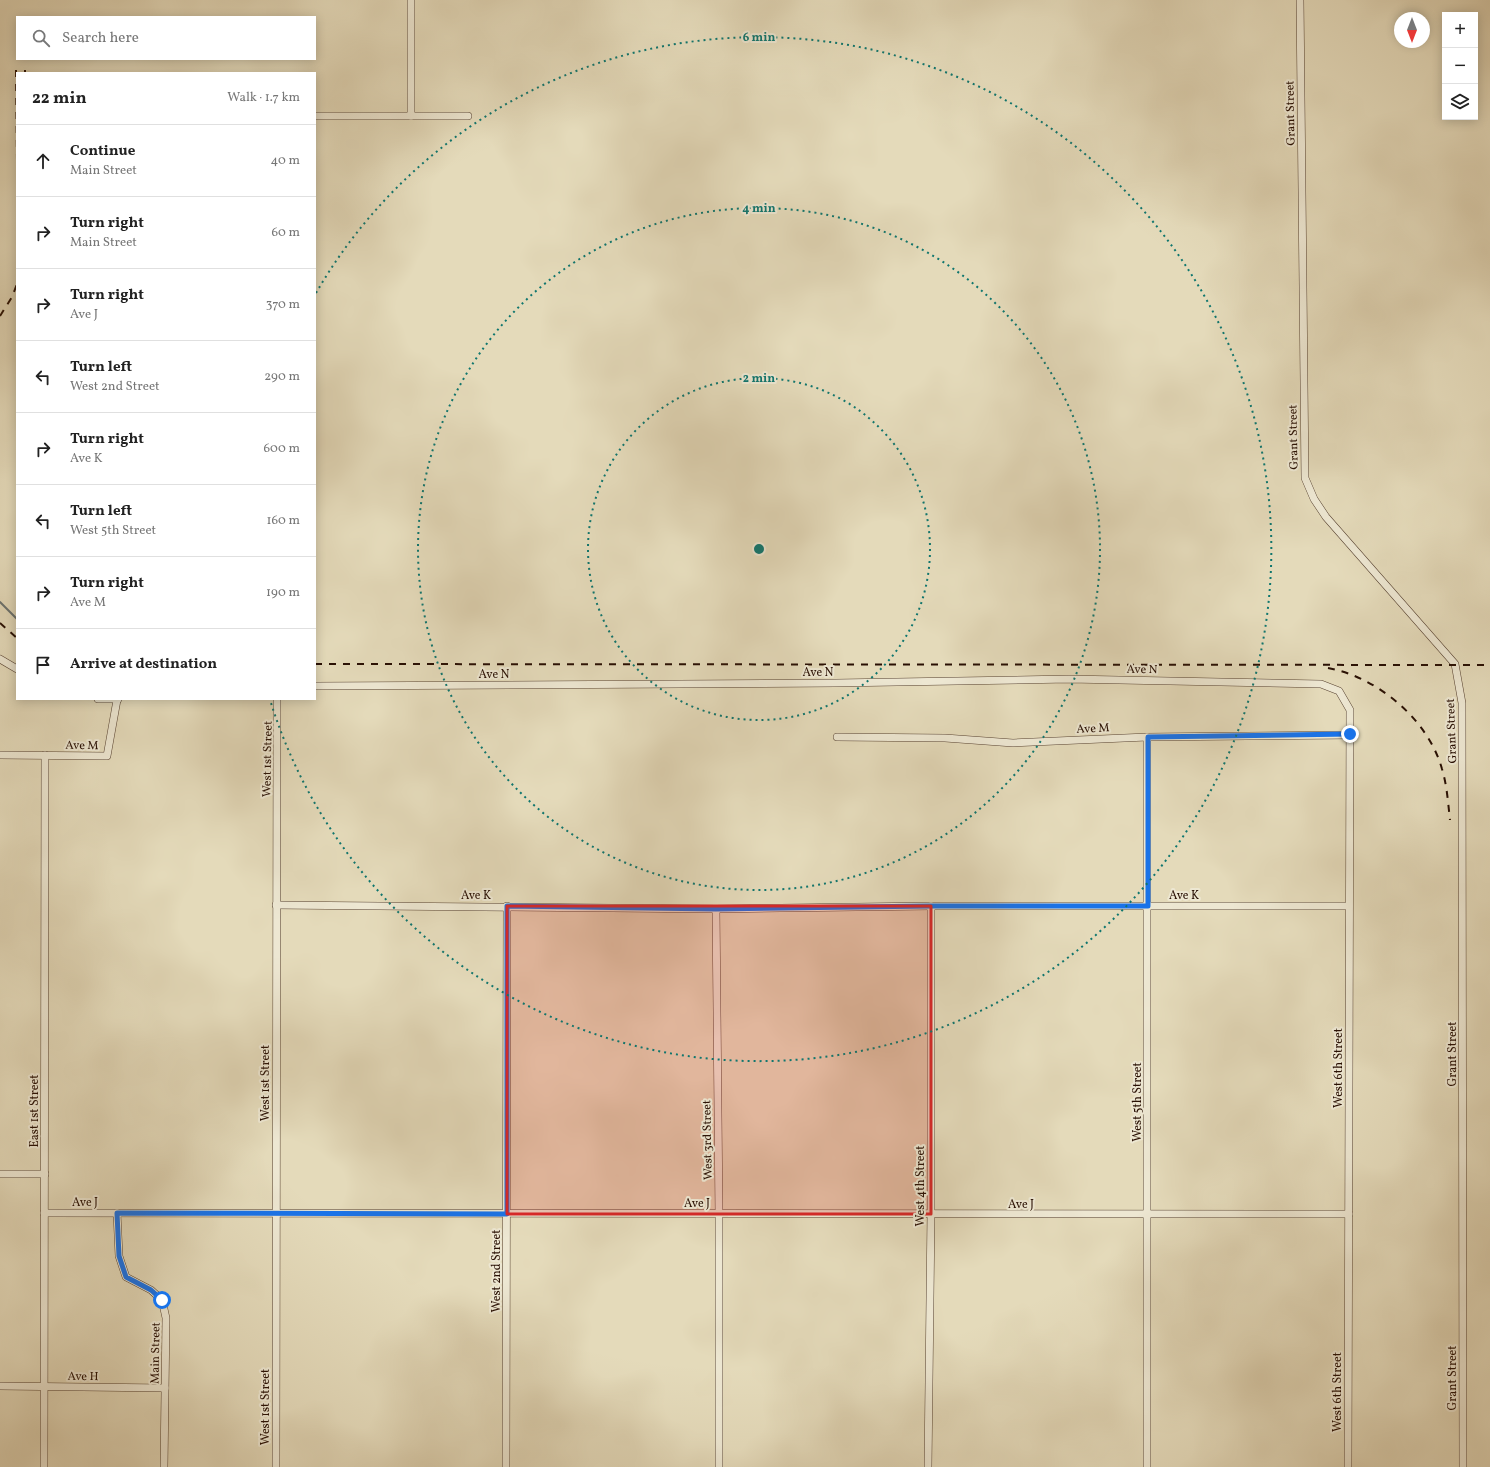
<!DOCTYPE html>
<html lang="en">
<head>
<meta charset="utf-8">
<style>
	:root { --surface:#fff; --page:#f6f6f6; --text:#222; --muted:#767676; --line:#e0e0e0 }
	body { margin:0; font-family:Vollkorn,serif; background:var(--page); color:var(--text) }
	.controls { position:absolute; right:12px; top:12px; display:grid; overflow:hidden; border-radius:0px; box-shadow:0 2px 10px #0003 }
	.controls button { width:36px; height:36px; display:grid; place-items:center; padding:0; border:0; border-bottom:1px solid var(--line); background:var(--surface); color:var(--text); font:20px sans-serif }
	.compass { position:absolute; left:1394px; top:12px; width:36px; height:36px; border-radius:50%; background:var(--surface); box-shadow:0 2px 10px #0003; rotate:180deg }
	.stop { position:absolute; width:12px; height:12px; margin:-9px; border:3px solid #1a73e8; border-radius:50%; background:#fff }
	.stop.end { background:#1a73e8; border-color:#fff; box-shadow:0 1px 4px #0008 }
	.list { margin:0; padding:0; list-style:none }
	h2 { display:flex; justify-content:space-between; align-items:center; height:52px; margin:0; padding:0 16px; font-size:17px }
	h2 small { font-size:13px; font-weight:400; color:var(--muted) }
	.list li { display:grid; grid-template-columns:26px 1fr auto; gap:12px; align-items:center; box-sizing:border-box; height:72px; padding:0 16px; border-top:1px solid var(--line) }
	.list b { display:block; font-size:15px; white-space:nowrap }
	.list p { margin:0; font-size:13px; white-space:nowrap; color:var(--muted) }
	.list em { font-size:13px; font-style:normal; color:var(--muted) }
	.icon { flex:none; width:22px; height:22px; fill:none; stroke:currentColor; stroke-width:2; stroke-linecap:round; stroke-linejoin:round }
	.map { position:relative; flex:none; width:1490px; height:1467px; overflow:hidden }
	.search { position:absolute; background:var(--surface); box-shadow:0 2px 10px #0003; left:16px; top:16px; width:300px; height:44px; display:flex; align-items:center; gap:10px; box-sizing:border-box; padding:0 14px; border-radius:0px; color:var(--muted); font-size:15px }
	.panel { position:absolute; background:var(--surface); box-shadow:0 2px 10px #0003; left:16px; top:72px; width:300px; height:628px; border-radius:0px }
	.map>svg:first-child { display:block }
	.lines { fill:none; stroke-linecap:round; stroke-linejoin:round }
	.stream { stroke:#6c7471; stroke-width:2 }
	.minor-casing { stroke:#574231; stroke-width:8 }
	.minor { stroke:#ede7d2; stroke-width:7 }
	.rail { stroke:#280f03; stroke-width:2; stroke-dasharray:7 7; stroke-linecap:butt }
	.route { stroke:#1a73e8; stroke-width:5 }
	.marked { fill:#d62828; fill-opacity:0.2; stroke:#d62828; stroke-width:3; stroke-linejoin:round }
	.ring { fill:none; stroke:#0f766e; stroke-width:2; stroke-dasharray:2 4 }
	.labels { text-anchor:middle; stroke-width:4; stroke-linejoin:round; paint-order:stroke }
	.street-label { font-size:12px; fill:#280f03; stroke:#ede7d2 }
	.centre { fill:#0f766e; stroke:#ede7d2; stroke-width:2 }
	.ring-label { font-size:12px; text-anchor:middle; font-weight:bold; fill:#0f766e; stroke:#ede7d2; stroke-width:4; stroke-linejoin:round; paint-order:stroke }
</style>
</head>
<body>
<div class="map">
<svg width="1490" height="1467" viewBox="0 0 1490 1467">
	<rect width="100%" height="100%" fill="#e4daba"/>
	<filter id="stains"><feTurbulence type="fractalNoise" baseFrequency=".005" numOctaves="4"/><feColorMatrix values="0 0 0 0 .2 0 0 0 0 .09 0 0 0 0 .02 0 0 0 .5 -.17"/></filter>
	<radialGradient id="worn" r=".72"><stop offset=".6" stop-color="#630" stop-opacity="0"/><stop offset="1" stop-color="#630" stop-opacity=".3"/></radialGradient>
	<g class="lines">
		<!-- stream -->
		<path class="stream" d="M 0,602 L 17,619"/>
		<defs>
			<g id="minor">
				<path d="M 1300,0 L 1305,478 L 1314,499 L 1326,517 L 1455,664 L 1462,703 L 1463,1467"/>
				<path d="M 315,116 L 468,116"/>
				<path d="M 411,116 L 411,0"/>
				<path d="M 0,659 L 17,669"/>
				<path d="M 315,686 L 836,683 L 1069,679 L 1321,684 L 1339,691 L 1350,710 L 1348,1467"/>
				<path d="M 98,699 L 118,699"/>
				<path d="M 837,737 L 945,738 L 1013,743 L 1147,737 L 1350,735"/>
				<path d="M 1147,737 L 1147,1467"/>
				<path d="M 0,755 L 107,756 L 117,700"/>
				<path d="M 276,905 L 716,909 L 931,906 L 1349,906"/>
				<path d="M 716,909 L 719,1214 L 719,1467"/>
				<path d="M 0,1174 L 45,1174"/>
				<path d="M 44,1213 L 1349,1214"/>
				<path d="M 117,1213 L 119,1256 L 126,1277 L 151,1290 L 162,1300 L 166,1318 L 164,1467"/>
				<path d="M 0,1386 L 165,1388"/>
				<path d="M 44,1467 L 45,755"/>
				<path d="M 276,1467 L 277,699"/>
				<path d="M 506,1467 L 507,906"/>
				<path d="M 928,1467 L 931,1214 L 931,906"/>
			</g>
		</defs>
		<!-- minor casing -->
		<use href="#minor" class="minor-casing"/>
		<!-- minor -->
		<use href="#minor" class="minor"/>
		<!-- rail -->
		<g class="rail">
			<path d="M 16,70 L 17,159"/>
			<path d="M 25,73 L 25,70"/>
			<path d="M 0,316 L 12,297 L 17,284"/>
			<path d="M 0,623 L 17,638"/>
			<path d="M 315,664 L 1490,665"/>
			<path d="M 1328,668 C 1377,677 1428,719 1442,769 C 1447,785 1448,803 1450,820"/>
		</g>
	</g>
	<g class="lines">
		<!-- route -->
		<path class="route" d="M 162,1300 L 151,1290 L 126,1277 L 119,1256 L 117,1213 L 507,1214 L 507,906 L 716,909 L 931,906 L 1148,906 L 1148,737 L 1350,734"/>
	</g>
	<!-- marked area -->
	<path class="marked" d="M 507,906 L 931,906 L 931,1214 L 507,1214 Z"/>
	<!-- distance rings -->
	<g class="ring">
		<circle cx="759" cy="549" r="171"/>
		<circle cx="759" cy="549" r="341"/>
		<path d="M316 293A512 512 0 1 1 271 703"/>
	</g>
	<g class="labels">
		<!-- street labels -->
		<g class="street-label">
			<text transform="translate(1290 113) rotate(-91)" y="4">Grant Street</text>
			<text transform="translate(1293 437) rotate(-91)" y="4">Grant Street</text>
			<text transform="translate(1142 669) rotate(1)" y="4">Ave N</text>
			<text x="818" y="676">Ave N</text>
			<text x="494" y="678">Ave N</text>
			<text transform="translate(1093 728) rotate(-3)" y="4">Ave M</text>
			<text transform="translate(1451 731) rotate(-92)" y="4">Grant Street</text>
			<text transform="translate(82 745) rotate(1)" y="4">Ave M</text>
			<text transform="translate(267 759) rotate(-89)" y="4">West 1st Street</text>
			<text x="476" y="899">Ave K</text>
			<text x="1184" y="899">Ave K</text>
			<text transform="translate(1452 1054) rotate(-90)" y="4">Grant Street</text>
			<text transform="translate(1338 1068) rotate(-90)" y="4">West 6th Street</text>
			<text transform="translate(265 1083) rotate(-90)" y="4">West 1st Street</text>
			<text transform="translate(1137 1102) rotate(-90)" y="4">West 5th Street</text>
			<text transform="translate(34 1111) rotate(-90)" y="4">East 1st Street</text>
			<text transform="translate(707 1140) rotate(-91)" y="4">West 3rd Street</text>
			<text transform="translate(920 1186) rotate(-90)" y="4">West 4th Street</text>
			<text x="85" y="1206">Ave J</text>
			<text x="697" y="1207">Ave J</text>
			<text x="1021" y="1208">Ave J</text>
			<text transform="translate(496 1271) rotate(-90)" y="4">West 2nd Street</text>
			<text transform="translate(155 1353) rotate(-89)" y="4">Main Street</text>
			<text transform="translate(83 1376) rotate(1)" y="4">Ave H</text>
			<text transform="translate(1452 1378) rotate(-90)" y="4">Grant Street</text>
			<text transform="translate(1337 1392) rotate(-90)" y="4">West 6th Street</text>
			<text transform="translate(265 1407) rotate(-90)" y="4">West 1st Street</text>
		</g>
	</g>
	<circle cx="759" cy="549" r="6" class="centre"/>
	<g class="ring-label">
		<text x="759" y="41">6 min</text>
		<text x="759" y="212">4 min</text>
		<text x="759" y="382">2 min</text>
	</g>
	<rect width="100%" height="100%" filter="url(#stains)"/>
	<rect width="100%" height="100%" fill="url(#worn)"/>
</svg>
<div class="controls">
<button>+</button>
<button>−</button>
<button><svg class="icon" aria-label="layers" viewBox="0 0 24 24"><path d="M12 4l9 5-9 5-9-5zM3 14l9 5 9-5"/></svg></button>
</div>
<svg class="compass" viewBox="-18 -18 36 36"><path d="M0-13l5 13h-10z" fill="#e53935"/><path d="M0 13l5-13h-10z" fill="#767676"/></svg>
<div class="stop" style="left:162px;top:1300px"></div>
<div class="stop end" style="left:1350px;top:734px"></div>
<div class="search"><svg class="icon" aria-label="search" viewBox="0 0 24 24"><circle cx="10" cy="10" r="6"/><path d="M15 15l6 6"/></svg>Search here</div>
<section class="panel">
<h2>22 min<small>Walk · 1.7 km</small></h2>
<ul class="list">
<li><svg class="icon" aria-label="ahead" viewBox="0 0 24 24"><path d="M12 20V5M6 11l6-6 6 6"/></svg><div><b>Continue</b><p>Main Street</p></div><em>40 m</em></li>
<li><svg class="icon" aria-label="right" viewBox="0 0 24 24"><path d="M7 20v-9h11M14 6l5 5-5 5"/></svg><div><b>Turn right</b><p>Main Street</p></div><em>60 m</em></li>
<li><svg class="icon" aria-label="right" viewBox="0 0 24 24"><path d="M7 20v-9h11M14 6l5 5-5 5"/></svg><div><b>Turn right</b><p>Ave J</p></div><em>370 m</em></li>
<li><svg class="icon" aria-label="left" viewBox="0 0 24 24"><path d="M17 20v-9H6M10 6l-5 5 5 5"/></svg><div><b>Turn left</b><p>West 2nd Street</p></div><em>290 m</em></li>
<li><svg class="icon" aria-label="right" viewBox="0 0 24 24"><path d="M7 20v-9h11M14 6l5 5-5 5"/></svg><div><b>Turn right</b><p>Ave K</p></div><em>600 m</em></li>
<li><svg class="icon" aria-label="left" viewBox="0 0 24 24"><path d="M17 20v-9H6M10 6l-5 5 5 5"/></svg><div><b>Turn left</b><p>West 5th Street</p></div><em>160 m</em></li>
<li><svg class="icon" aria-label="right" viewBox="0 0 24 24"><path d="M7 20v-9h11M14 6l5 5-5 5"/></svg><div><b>Turn right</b><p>Ave M</p></div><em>190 m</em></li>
<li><svg class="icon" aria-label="arrive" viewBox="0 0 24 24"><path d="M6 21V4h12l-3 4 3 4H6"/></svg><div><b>Arrive at destination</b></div></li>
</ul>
</section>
</div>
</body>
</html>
